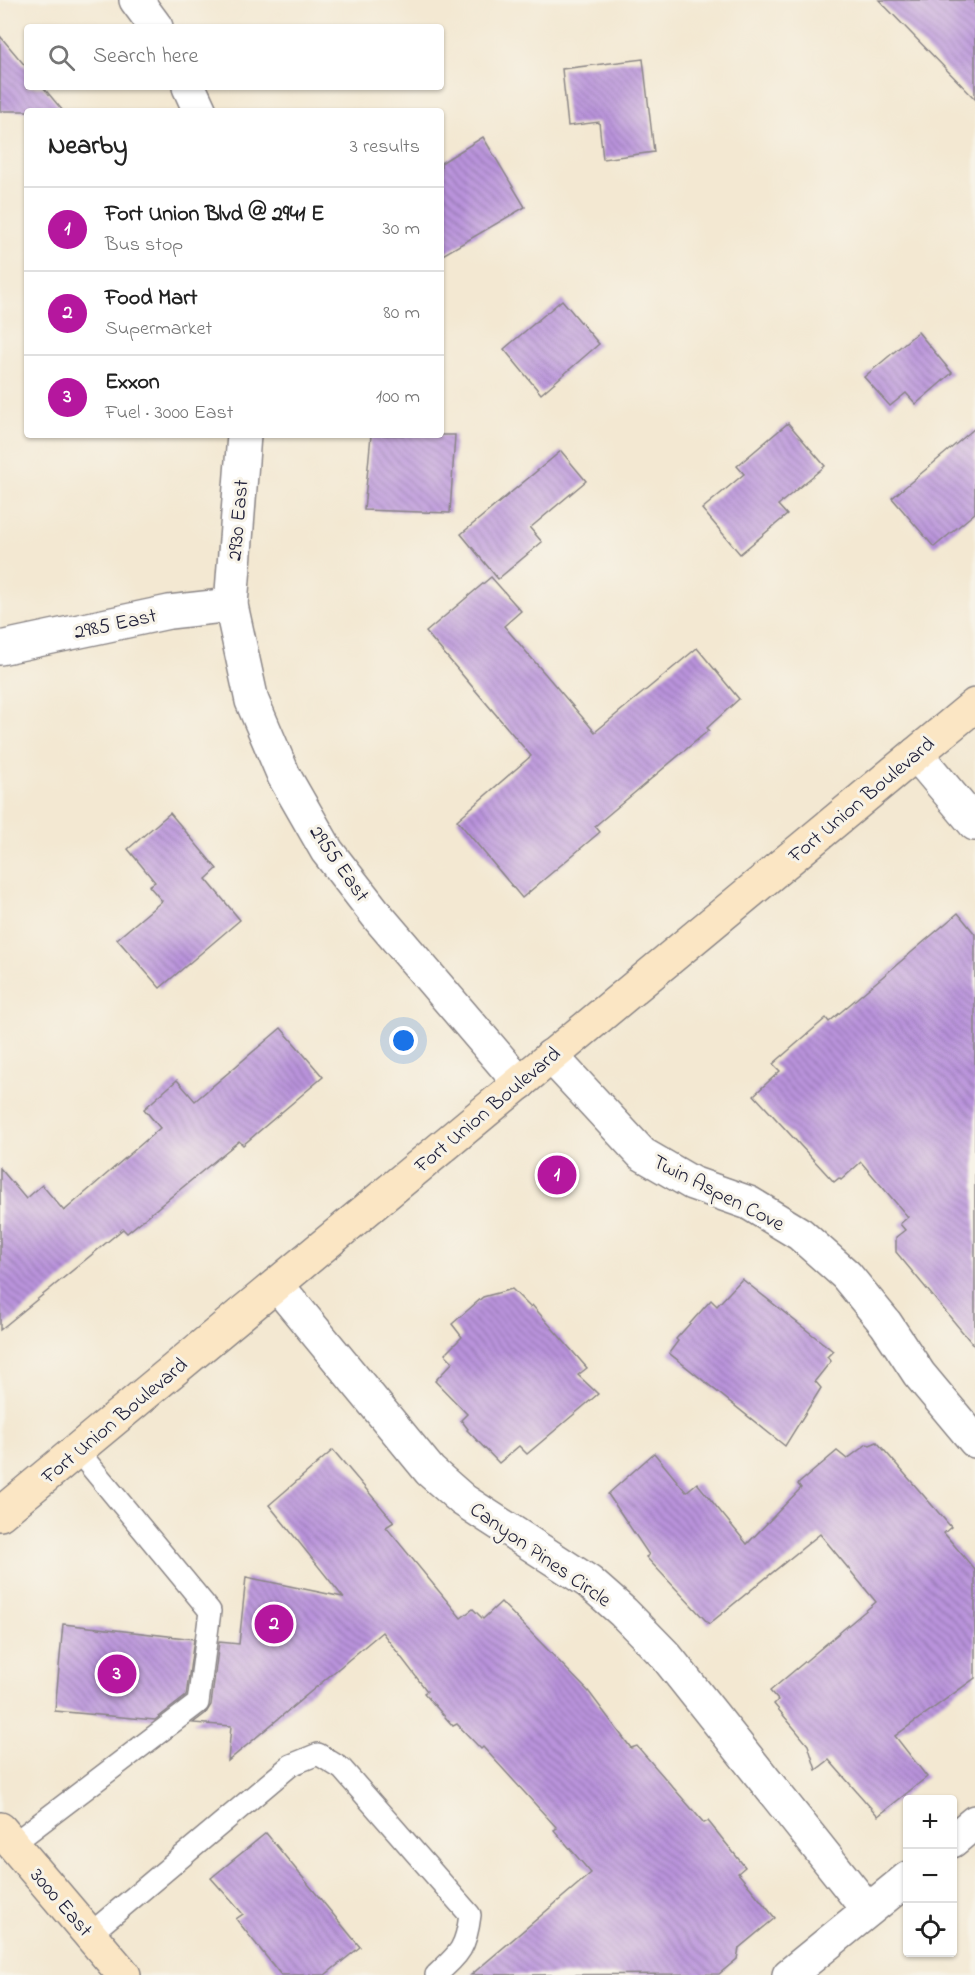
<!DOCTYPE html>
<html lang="en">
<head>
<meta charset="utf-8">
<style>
	:root { --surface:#fff; --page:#f2f2f2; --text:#222; --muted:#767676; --line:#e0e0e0; --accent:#b5179e }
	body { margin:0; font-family:"Indie Flower",sans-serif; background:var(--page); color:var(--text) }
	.controls { position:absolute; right:18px; bottom:18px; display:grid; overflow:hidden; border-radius:6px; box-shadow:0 2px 4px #0004 }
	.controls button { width:54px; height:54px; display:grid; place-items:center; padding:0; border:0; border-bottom:2px solid var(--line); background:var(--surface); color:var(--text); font:30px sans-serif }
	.you { position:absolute; left:404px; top:1041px; width:21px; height:21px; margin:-15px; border:4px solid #fff; border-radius:50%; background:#1a73e8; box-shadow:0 0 0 9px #1a73e833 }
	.badge { display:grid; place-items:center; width:39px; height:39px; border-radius:50%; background:var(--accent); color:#fff; font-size:20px; font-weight:700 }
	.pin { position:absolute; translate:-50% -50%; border:3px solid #fff; box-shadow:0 2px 6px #0006 }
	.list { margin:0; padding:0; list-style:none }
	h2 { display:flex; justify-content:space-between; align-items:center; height:78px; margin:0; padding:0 24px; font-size:26px }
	h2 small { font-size:20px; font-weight:400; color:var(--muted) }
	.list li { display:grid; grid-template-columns:39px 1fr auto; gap:18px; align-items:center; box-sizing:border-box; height:84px; padding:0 24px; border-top:2px solid var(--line) }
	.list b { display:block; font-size:22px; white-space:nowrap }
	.list p { margin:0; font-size:20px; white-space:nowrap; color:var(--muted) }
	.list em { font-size:20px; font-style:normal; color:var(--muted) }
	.icon { flex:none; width:33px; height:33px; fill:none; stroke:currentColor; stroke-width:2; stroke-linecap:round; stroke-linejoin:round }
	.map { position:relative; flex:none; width:975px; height:1975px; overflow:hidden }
	.search { position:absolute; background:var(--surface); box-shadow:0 2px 4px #0004; left:24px; top:24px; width:420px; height:66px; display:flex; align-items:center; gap:15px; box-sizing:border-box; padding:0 21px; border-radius:6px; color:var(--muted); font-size:22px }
	.panel { position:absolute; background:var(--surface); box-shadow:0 2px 4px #0004; left:24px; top:108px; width:420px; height:330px; border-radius:6px }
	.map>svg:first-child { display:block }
	.building { fill:url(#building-back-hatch) }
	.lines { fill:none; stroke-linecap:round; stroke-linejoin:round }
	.lane-casing { stroke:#8a8586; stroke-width:24 }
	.street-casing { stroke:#8a8586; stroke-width:36 }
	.secondary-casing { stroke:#8a8586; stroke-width:36 }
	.lane { stroke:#fff; stroke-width:21 }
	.street { stroke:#fff; stroke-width:33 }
	.secondary { stroke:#fbe6c4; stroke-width:33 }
	.labels { text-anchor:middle; stroke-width:6; stroke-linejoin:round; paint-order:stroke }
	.street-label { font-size:21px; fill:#22223b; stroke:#f7f3e8 }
</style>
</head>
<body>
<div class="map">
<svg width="975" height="1975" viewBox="0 0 975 1975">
	<defs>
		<pattern id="building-back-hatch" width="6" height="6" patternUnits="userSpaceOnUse" patternTransform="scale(1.5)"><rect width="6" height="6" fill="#b993db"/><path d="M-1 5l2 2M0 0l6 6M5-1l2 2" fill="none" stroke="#9678b3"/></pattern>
	</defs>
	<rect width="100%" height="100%" fill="#f7f3e8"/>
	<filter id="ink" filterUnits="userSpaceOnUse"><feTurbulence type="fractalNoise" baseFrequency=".0167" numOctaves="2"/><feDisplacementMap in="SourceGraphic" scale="12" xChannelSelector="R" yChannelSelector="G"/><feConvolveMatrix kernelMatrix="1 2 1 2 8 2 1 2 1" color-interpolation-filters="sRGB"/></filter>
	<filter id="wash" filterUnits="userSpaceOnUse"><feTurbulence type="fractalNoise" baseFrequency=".008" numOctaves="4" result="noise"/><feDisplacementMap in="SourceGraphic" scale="24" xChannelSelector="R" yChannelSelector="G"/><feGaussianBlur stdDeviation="1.35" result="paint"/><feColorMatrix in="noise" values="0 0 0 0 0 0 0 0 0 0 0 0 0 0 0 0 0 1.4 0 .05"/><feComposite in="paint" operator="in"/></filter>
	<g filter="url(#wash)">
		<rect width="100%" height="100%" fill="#f3e8d2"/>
		<g id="blocks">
			<!-- building -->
			<g class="building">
				<path d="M 879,0 L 975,0 L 975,99 Z"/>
				<path d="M 0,36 L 27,68 L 27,87 L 43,87 L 63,111 L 0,111 Z"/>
				<path d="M 643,59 L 654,152 L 603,159 L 599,122 L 568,126 L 562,69 Z"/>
				<path d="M 483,137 L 525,207 L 441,256 L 441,163 Z"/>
				<path d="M 562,300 L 599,344 L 541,394 L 504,349 Z"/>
				<path d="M 918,332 L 952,373 L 916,404 L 906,393 L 890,406 L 864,377 Z"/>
				<path d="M 788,423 L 825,466 L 778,505 L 787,515 L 740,554 L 702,509 L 744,474 L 737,466 Z"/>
				<path d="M 975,428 L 975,513 L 934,547 L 892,498 Z"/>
				<path d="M 371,435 L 455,435 L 450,513 L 364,510 Z"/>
				<path d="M 561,451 L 586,481 L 530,528 L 542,542 L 498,579 L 461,534 Z"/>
				<path d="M 491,577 L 521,611 L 504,626 L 595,732 L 697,648 L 739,699 L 707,728 L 709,730 L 595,826 L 600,832 L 522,898 L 457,820 L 531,756 L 426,632 Z"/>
				<path d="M 170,813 L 217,869 L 206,879 L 240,920 L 160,988 L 117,939 L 162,901 L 149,886 L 155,882 L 128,849 Z"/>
				<path d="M 958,913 L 975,934 L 975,1347 L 896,1252 L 896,1237 L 905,1230 L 900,1224 L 908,1217 L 861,1162 L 841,1180 L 839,1178 L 834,1182 L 754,1095 L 780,1071 L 773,1064 L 826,1018 L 829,1022 Z"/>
				<path d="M 281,1028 L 323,1077 L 243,1145 L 239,1141 L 127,1233 L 123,1229 L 0,1330 L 0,1168 L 26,1199 L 42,1185 L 64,1211 L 160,1128 L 144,1109 L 177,1080 L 195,1101 Z"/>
				<path d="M 742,1279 L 833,1351 L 827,1357 L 831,1361 L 815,1381 L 821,1388 L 785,1446 L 669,1353 L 678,1341 L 676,1339 L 711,1300 L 717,1306 Z"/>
				<path d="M 512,1289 L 530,1307 L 532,1305 L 587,1368 L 578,1375 L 598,1394 L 527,1454 L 519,1446 L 499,1463 L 467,1430 L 468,1429 L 461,1420 L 467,1414 L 435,1381 L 453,1362 L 445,1354 L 462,1337 L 452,1324 L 483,1297 Z"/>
				<path d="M 877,1442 L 951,1527 L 944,1533 L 975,1570 L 975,1678 L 895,1736 L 927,1777 L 878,1816 L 829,1760 L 816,1770 L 808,1745 L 774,1704 L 778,1700 L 770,1691 L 876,1602 L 820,1534 L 709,1624 L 646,1557 L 649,1555 L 608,1494 L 654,1453 L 686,1492 L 697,1483 L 747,1544 L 801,1488 L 798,1484 L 837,1451 L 847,1459 L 867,1444 L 870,1445 Z"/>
				<path d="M 333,1450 L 394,1522 L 386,1527 L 461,1618 L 473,1609 L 483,1619 L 501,1602 L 589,1692 L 631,1748 L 637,1746 L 704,1823 L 708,1821 L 745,1867 L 738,1873 L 775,1918 L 739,1948 L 737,1959 L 719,1974 L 471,1975 L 591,1873 L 554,1830 L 557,1828 L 483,1747 L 481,1749 L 457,1724 L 453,1726 L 424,1693 L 427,1691 L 382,1632 L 228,1761 L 231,1726 L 193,1723 L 206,1713 L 211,1705 L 219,1642 L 239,1644 L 246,1577 L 343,1597 L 269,1505 Z"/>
				<path d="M 63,1624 L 194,1639 L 186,1696 L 155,1720 L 55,1711 Z"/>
				<path d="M 266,1833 L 360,1947 L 325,1975 L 281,1975 L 236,1919 L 243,1914 L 211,1878 Z"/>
			</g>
		</g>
	</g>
	<g filter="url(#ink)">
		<use href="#blocks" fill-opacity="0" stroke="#8a8586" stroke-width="1.5"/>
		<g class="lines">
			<defs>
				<g id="lane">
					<path d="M 13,1844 L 198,1703 L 210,1611 L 77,1450"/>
					<path d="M 90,1934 L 291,1765 L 318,1754 L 342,1769 L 470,1915 C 466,1948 460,1953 436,1975"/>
				</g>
				<g id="street">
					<path d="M 136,0 L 156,27"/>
					<path d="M 189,87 L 200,111"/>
					<path d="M 244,435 L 231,605 L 252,701 L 284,776 L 327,851 L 379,918 L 520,1083"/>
					<path d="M 0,648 L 169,612 L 231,605"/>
					<path d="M 916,754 L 975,824"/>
					<path d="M 551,1056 L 642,1154 L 692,1183 L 749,1203 L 800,1234 L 846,1275 L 886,1324 L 919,1374 L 975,1441"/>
					<path d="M 277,1285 L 430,1471 L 463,1500 L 589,1582 L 623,1612 L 666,1656 L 868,1910"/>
					<path d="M 952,1841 L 975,1822"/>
					<path d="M 789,1975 L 908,1878"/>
				</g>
				<g id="secondary">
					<path d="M 0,1514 L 975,705"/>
					<path d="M 0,1829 L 124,1975"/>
				</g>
			</defs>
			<!-- lane casing -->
			<use href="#lane" class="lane-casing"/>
			<!-- street casing -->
			<use href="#street" class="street-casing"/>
			<!-- secondary casing -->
			<use href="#secondary" class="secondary-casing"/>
			<!-- lane -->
			<use href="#lane" class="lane"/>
			<!-- street -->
			<use href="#street" class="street"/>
			<!-- secondary -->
			<use href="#secondary" class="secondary"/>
		</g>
	</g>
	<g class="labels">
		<!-- street labels -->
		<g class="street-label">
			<text transform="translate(237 520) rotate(-85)" y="7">2930 East</text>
			<text transform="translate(115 623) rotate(-12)" y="7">2985 East</text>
			<text transform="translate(861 799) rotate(-40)" y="7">Fort Union Boulevard</text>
			<text transform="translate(340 863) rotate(55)" y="7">2955 East</text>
			<text transform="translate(487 1109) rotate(-40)" y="7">Fort Union Boulevard</text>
			<text transform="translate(719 1192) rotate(27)" y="7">Twin Aspen Cove</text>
			<text transform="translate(114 1420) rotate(-40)" y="7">Fort Union Boulevard</text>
			<text transform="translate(541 1554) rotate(35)" y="7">Canyon Pines Circle</text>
			<text transform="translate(62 1902) rotate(49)" y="7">3000 East</text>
		</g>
	</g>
</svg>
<div class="controls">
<button>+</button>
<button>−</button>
<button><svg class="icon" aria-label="locate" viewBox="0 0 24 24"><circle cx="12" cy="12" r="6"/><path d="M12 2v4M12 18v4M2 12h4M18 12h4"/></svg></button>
</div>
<div class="you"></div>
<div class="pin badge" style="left:557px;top:1175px">1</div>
<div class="pin badge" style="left:274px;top:1624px">2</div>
<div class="pin badge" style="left:117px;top:1674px">3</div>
<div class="search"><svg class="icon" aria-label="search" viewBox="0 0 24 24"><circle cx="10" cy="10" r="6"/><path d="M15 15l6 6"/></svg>Search here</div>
<section class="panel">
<h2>Nearby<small>3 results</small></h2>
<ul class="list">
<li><span class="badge">1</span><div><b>Fort Union Blvd @ 2941 E</b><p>Bus stop</p></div><em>30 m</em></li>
<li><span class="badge">2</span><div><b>Food Mart</b><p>Supermarket</p></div><em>80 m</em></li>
<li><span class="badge">3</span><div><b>Exxon</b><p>Fuel · 3000 East</p></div><em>100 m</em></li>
</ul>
</section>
</div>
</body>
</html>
